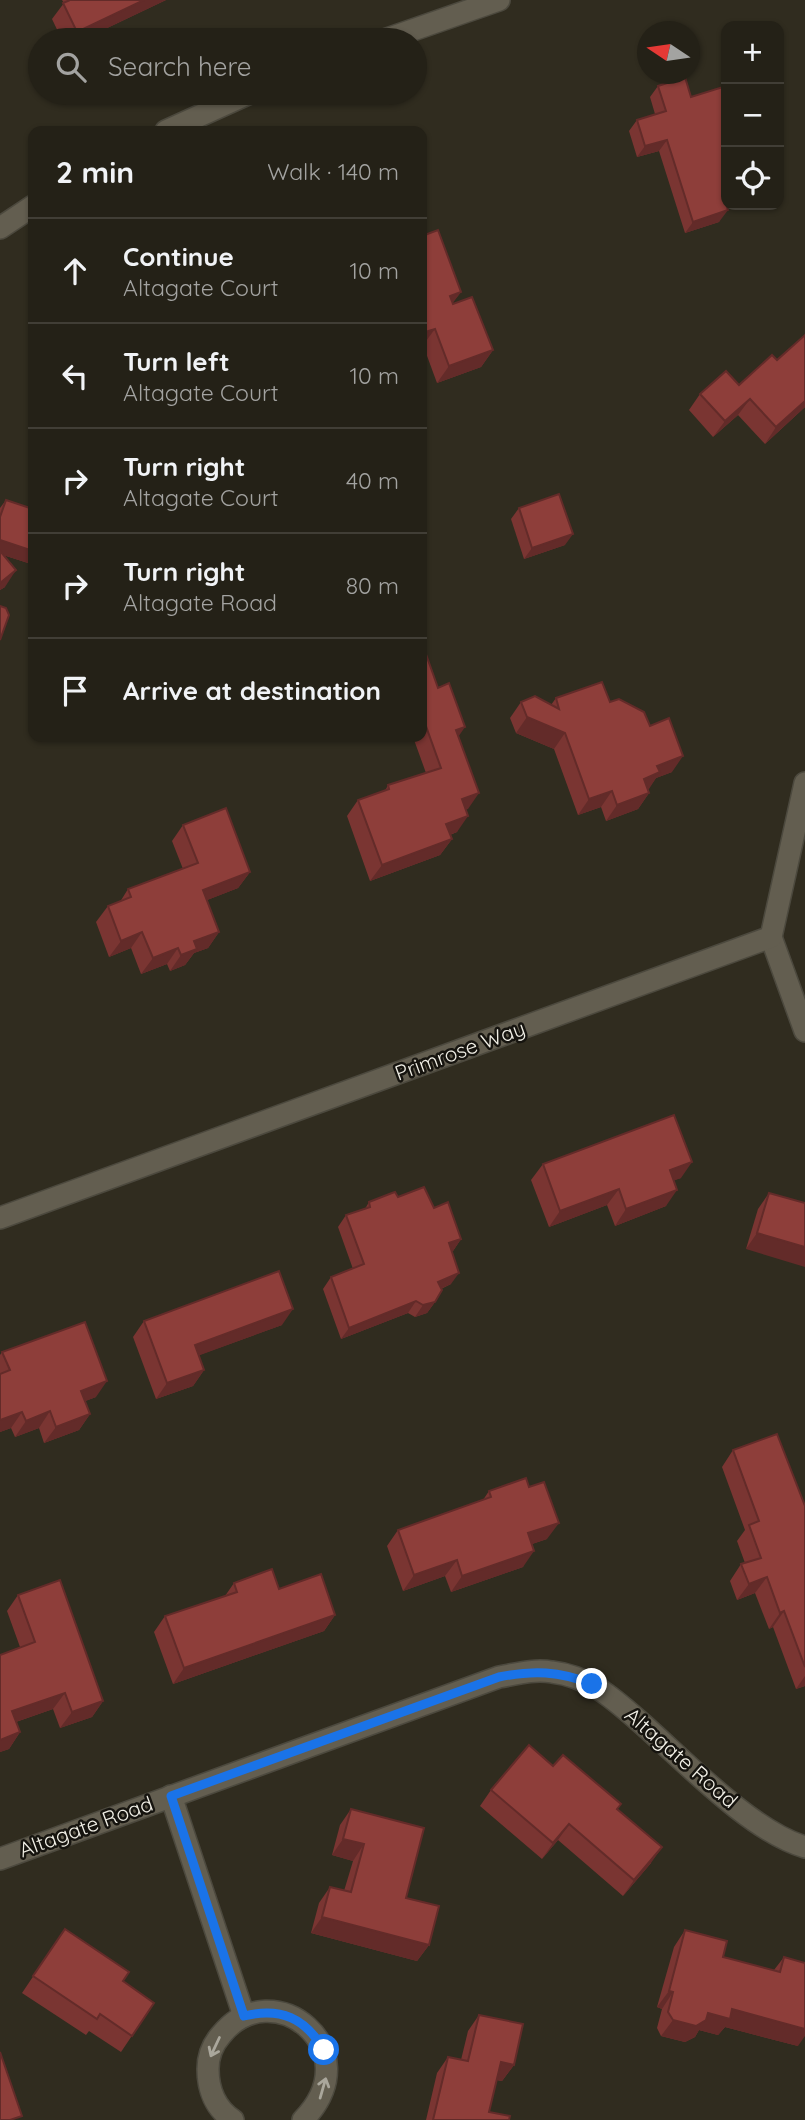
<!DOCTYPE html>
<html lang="en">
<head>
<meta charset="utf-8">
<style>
	:root { --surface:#242117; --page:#302e24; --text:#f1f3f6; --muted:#a3a3a1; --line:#413e36 }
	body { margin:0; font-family:Quicksand,sans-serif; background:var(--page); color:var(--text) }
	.controls { position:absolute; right:21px; top:21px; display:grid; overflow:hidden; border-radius:14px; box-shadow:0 2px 5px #0004 }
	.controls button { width:63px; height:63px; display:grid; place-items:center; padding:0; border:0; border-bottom:2px solid var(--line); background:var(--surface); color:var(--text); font:35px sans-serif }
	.compass { position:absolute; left:637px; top:21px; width:63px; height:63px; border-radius:50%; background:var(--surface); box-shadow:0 2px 5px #0004; rotate:283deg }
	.stop { position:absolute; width:21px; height:21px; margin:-16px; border:5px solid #1a73e8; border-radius:50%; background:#fff }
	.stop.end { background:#1a73e8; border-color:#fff; box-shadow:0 2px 7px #0008 }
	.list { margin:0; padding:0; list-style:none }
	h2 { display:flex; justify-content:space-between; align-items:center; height:91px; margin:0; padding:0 28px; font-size:30px }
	h2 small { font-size:23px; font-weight:400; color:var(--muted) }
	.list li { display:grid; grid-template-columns:46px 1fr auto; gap:21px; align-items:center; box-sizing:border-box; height:105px; padding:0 28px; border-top:2px solid var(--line) }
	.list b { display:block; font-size:26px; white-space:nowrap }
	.list p { margin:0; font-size:23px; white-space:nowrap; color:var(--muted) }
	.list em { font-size:23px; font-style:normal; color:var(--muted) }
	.icon { flex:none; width:38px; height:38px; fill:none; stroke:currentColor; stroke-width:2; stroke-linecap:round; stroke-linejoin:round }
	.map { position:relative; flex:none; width:805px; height:2120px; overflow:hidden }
	.search { position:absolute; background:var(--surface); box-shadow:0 2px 5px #0004; left:28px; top:28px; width:399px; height:77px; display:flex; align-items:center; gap:18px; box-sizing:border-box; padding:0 24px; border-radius:38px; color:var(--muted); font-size:26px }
	.panel { position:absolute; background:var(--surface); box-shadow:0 2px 5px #0004; left:28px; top:126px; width:399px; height:616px; border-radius:14px }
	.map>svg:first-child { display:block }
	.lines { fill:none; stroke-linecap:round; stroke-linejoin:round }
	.minor-casing { stroke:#4c493e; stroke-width:24 }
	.minor { stroke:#635e50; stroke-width:21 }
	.wall { fill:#7a3532 }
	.shaded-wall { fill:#632b29 }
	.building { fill:#8e3e3a; stroke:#632b29; stroke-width:2 }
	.oneway { stroke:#aaa79c }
	.route { stroke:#1a73e8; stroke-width:9 }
	.labels { text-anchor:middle; stroke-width:5; stroke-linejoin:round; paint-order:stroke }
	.street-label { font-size:21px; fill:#f2f0e7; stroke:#16140f }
</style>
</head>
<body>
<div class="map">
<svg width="805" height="2120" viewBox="0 0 805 2120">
	<rect width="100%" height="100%" fill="#302c1f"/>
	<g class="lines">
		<defs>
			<g id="minor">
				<path d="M 384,40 L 499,0"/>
				<path d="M 166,131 L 250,93"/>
				<path d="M 0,228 L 33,206"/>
				<path d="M 771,937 L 805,1031"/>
				<path d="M 0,1218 L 771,937 L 805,783"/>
				<path d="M 171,1796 L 244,2016"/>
				<path d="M 0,1859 L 499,1677 C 516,1674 534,1669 552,1672 C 588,1676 613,1698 639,1721 C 684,1760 750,1831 805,1847"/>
				<path d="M 233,2120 C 215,2108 208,2089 208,2069 C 208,2056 213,2044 221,2035 C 272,1971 372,2049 303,2120"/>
			</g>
		</defs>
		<!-- minor casing -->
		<use href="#minor" class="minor-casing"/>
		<!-- minor -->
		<use href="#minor" class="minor"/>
	</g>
	<!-- wall -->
	<g class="wall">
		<path d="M 62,0 L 166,0 L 82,40 L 62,40 L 52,19 L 64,3 Z"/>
		<path d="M 658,86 L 691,97 L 726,151 L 726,204 L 719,222 L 685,233 L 659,151 L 637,157 L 629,131 L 637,120 L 655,114 L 650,97 Z"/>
		<path d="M 438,230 L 461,292 L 452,303 L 493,350 L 481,367 L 437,383 L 423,345 Z"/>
		<path d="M 805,335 L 805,407 L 765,444 L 738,415 L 713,437 L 689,410 L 700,394 L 739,385 L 777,360 Z"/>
		<path d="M 6,500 L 33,509 L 33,555 L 28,563 L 3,555 L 5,587 L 0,590 L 0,508 Z"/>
		<path d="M 519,508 L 565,545 L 524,559 L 511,519 Z"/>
		<path d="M 422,643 L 438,688 L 459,737 L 468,809 L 466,809 L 457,832 L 450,835 L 452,839 L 440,855 L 370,881 L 347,816 L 358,800 L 385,791 L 388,785 L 426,773 L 413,737 L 422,737 Z"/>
		<path d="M 556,698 L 610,702 L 650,726 L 672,772 L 656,778 L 648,789 L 649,793 L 638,809 L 606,821 L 601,807 L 578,815 L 554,749 L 516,733 L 510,718 L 521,702 L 551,705 Z"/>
		<path d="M 183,825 L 250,872 L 238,888 L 207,900 L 219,932 L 208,948 L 194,953 L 185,965 L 170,971 L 167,964 L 141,974 L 131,948 L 109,957 L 96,922 L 108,906 L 120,902 L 128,889 L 183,869 L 172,841 Z"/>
		<path d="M 543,1164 L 681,1178 L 674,1180 L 666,1206 L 615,1226 L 607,1205 L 549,1227 L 531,1180 Z"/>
		<path d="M 769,1193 L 805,1203 L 746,1249 L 758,1209 Z"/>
		<path d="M 398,1197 L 434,1208 L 461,1239 L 453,1251 L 452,1251 L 451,1284 L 441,1289 L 435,1302 L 427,1313 L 415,1317 L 408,1313 L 341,1339 L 323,1289 L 331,1277 L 353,1269 L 338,1227 L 346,1215 L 365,1209 L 369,1202 Z"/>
		<path d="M 144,1321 L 282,1325 L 199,1355 L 204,1370 L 193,1386 L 156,1399 L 133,1337 Z"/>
		<path d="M 2,1352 L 96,1397 L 85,1401 L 90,1414 L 79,1430 L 44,1443 L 39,1428 L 15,1437 L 11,1428 L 0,1432 L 0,1355 Z"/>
		<path d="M 733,1450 L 805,1506 L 805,1686 L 796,1689 L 773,1627 L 769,1629 L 755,1593 L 737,1600 L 730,1581 L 741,1564 L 745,1563 L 737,1541 L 745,1530 L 722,1467 Z"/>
		<path d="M 489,1491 L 547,1539 L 532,1544 L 523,1567 L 451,1592 L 445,1576 L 403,1591 L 387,1546 L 398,1530 L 483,1500 Z"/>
		<path d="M 234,1583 L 279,1589 L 335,1615 L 324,1631 L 173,1684 L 154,1632 L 165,1616 L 225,1596 Z"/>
		<path d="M 18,1595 L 103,1701 L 92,1717 L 60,1728 L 53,1709 L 16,1722 L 20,1732 L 9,1749 L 0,1752 L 0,1655 L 20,1647 L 7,1611 Z"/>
		<path d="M 553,1766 L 618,1809 L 651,1863 L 623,1896 L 558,1840 L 542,1859 L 480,1806 L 491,1790 Z"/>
		<path d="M 351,1809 L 406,1898 L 429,1945 L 417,1961 L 311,1933 L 319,1903 L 330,1887 L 344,1891 L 353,1861 L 332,1855 L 340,1825 Z"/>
		<path d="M 65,1929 L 123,1981 L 154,2003 L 121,2052 L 89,2031 L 86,2035 L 22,1993 Z"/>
		<path d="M 685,1930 L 723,1957 L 774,1970 L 784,1957 L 798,2046 L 725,2027 L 718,2035 L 699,2030 L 695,2037 L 685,2042 L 661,2036 L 657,2028 L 662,2009 L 657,2007 L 674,1947 Z"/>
		<path d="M 479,2015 L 514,2065 L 502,2081 L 496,2080 L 489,2112 L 509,2120 L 426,2120 L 437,2073 L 448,2057 L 461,2060 L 468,2031 Z"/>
	</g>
	<!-- shaded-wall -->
	<g class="shaded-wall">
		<path d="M 144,0 L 166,0 L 82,40 L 71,40 L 77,32 Z"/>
		<path d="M 667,140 L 659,151 L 637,157 L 645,146 Z"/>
		<path d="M 728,210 L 719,222 L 685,233 L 693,222 Z"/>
		<path d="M 461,292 L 449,308 L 450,296 Z"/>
		<path d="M 435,329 L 423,345 L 422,345 L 422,333 Z"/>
		<path d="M 493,350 L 481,367 L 437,383 L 449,366 Z"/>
		<path d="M 750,399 L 738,415 L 713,437 L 725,421 Z"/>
		<path d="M 805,401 L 805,407 L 765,444 L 776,427 Z"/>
		<path d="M 573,534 L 565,545 L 524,559 L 532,548 Z"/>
		<path d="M 0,540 L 33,551 L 33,555 L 28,563 L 0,554 Z"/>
		<path d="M 16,570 L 5,587 L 0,590 L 0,583 Z"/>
		<path d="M 527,717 L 565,733 L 554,749 L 516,733 Z"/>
		<path d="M 465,727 L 454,743 L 456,730 Z"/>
		<path d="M 683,756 L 672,772 L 656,778 L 649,789 L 632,795 L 644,779 L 657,766 Z"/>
		<path d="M 612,791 L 601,807 L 578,815 L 589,799 Z"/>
		<path d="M 479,793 L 468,809 L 451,815 L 462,799 Z"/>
		<path d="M 649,793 L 638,809 L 606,821 L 617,805 Z"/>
		<path d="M 468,816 L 457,832 L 435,840 L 446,824 Z"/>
		<path d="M 452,839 L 440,855 L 370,881 L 382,865 Z"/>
		<path d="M 250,872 L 238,888 L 192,906 L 203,890 Z"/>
		<path d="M 142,932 L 131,948 L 109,957 L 121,941 Z"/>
		<path d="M 219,932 L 208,948 L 194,953 L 185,965 L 170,971 L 181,955 L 194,941 Z"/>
		<path d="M 178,948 L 167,964 L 141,974 L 153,958 Z"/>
		<path d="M 692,1162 L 681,1178 L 659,1186 L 670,1170 Z"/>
		<path d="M 619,1189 L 607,1205 L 549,1227 L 560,1211 Z"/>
		<path d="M 677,1190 L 666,1206 L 615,1226 L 626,1209 Z"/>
		<path d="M 757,1233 L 805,1247 L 805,1267 L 746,1249 Z"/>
		<path d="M 461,1239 L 453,1251 L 441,1255 L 449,1243 Z"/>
		<path d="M 459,1273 L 451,1284 L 429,1294 L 438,1282 Z"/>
		<path d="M 416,1301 L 408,1313 L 341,1339 L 349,1328 Z"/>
		<path d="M 435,1302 L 427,1313 L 415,1317 L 423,1305 Z"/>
		<path d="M 293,1309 L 282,1325 L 184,1361 L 195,1345 Z"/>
		<path d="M 204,1370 L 193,1386 L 156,1399 L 167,1383 Z"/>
		<path d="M 107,1381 L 96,1397 L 70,1407 L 81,1391 Z"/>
		<path d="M 50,1411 L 39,1428 L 15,1437 L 26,1421 Z"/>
		<path d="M 22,1412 L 11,1428 L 0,1432 L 0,1420 Z"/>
		<path d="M 90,1414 L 79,1430 L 44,1443 L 56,1427 Z"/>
		<path d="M 559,1523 L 547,1539 L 517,1549 L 528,1533 Z"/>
		<path d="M 534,1551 L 523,1567 L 451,1592 L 462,1576 Z"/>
		<path d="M 457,1560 L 445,1576 L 403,1591 L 414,1575 Z"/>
		<path d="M 767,1577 L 755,1593 L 737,1600 L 749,1584 Z"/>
		<path d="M 784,1611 L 773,1627 L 769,1629 L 780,1613 Z"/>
		<path d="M 335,1615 L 324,1631 L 173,1684 L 184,1668 Z"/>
		<path d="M 805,1676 L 805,1686 L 796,1689 Z"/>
		<path d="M 65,1693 L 53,1709 L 1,1727 L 12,1711 Z"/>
		<path d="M 103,1701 L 92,1717 L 60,1728 L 72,1712 Z"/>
		<path d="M 20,1732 L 9,1749 L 0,1752 L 0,1740 Z"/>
		<path d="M 569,1824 L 558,1840 L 542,1859 L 553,1843 Z"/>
		<path d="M 343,1839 L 364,1844 L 353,1861 L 332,1855 Z"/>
		<path d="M 662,1847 L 651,1863 L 623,1896 L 634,1880 Z"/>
		<path d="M 322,1917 L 429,1945 L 417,1961 L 311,1933 Z"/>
		<path d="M 669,1991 L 673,1992 L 662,2009 L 657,2007 Z"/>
		<path d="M 732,2009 L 805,2029 L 805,2036 L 798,2046 L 725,2027 L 718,2035 L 699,2030 L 695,2037 L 685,2042 L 661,2036 L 673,2020 Z"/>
		<path d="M 501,2062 L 514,2065 L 502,2081 L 489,2078 Z"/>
	</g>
	<!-- building -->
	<g class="building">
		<path d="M 70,0 L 144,0 L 77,32 L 63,3 Z"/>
		<path d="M 685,77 L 691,97 L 726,86 L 726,140 L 723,141 L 726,151 L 726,195 L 723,196 L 728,210 L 693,222 L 667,140 L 645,146 L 637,120 L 666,111 L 658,86 Z"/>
		<path d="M 438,230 L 461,292 L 450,296 L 453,304 L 472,297 L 493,350 L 449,366 L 435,329 L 422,333 L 422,236 Z"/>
		<path d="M 805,335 L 805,401 L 776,427 L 750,399 L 725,421 L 700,394 L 726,371 L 739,385 L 772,355 L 777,360 Z"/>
		<path d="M 559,494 L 573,534 L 532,548 L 519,508 Z"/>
		<path d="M 6,500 L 33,509 L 33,551 L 0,540 L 0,517 Z"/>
		<path d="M 0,551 L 16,570 L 0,583 Z"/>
		<path d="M 0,606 L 6,608 L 9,615 L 0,640 Z"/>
		<path d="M 422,643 L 438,688 L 449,683 L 465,727 L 456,730 L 479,793 L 462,799 L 468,816 L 446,824 L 452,839 L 382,865 L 358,800 L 389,789 L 388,785 L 441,768 L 422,715 Z"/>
		<path d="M 602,682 L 610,702 L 619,699 L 644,712 L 650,726 L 669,718 L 683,756 L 657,766 L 660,772 L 644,779 L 649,793 L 617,805 L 612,791 L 589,799 L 565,733 L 527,717 L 521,702 L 535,696 L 559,709 L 556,698 Z"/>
		<path d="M 226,808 L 250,872 L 203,890 L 219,932 L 194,941 L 197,949 L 181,955 L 178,948 L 153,958 L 142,932 L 121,941 L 108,906 L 131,897 L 128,889 L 198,863 L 183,825 Z"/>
		<path d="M 674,1115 L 692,1162 L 670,1170 L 677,1190 L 626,1209 L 619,1189 L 560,1211 L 543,1164 Z"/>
		<path d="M 424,1187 L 434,1208 L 448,1202 L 461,1239 L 449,1243 L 459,1273 L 438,1282 L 442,1290 L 435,1302 L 423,1305 L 416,1301 L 349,1328 L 331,1277 L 364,1264 L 346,1215 L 370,1207 L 369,1202 L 392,1193 L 395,1192 L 398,1197 Z"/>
		<path d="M 769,1193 L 805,1203 L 805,1247 L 757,1233 Z"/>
		<path d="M 279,1271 L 293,1309 L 195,1345 L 204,1370 L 167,1383 L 144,1321 Z"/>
		<path d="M 85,1322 L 107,1381 L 81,1391 L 90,1414 L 56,1427 L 50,1411 L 26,1421 L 22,1412 L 0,1420 L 0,1374 L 10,1370 L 2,1352 Z"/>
		<path d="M 777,1434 L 805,1506 L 805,1667 L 784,1611 L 780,1613 L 767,1577 L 749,1584 L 741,1564 L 761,1558 L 749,1525 L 759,1521 L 733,1450 Z"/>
		<path d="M 526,1478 L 529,1487 L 544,1482 L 559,1523 L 528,1533 L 534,1551 L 462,1576 L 457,1560 L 414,1575 L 398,1530 L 491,1497 L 489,1491 Z"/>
		<path d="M 272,1569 L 279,1589 L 321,1574 L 335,1615 L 184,1668 L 165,1616 L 237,1592 L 234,1583 Z"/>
		<path d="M 60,1580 L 103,1701 L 72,1712 L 65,1693 L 12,1711 L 20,1732 L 0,1740 L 0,1655 L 35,1642 L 18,1595 Z"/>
		<path d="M 529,1745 L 553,1766 L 563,1755 L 621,1804 L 617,1809 L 662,1847 L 634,1880 L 569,1824 L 553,1843 L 491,1790 Z"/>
		<path d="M 351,1809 L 424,1828 L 406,1898 L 439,1906 L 429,1945 L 322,1917 L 330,1887 L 351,1892 L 364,1844 L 343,1839 Z"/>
		<path d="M 65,1929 L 129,1972 L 123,1981 L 154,2003 L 132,2036 L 100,2014 L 97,2019 L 33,1976 Z"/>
		<path d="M 685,1930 L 727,1941 L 723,1957 L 731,1959 L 780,1972 L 784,1957 L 805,1963 L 805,2029 L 732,2009 L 730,2019 L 708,2013 L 706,2020 L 696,2026 L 673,2020 L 668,2012 L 673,1992 L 669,1991 Z"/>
		<path d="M 479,2015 L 523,2024 L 514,2065 L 501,2062 L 489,2112 L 510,2116 L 509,2120 L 433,2120 L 448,2057 L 468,2061 Z"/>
		<path d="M 0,2052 L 22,2116 L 10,2120 L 0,2120 Z"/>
	</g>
	<!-- one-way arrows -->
	<defs><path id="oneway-shaft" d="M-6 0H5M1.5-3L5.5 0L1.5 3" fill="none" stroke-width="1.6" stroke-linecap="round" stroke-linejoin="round" transform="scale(1.75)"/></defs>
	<g class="oneway">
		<use href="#oneway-shaft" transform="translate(215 2047) rotate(115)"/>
		<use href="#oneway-shaft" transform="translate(323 2088) rotate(-74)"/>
	</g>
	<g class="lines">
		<!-- route -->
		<path class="route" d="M 324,2050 C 305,2018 281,2007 244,2016 L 171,1796 L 499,1677 C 533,1670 559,1671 592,1684"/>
	</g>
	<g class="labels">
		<!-- street labels -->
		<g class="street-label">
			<text transform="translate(460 1051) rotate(-20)" y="7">Primrose Way</text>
			<text transform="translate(681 1758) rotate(41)" y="7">Altagate Road</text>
			<text transform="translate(86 1827) rotate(-20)" y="7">Altagate Road</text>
		</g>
	</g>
</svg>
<div class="controls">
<button>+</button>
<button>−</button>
<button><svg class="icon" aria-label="locate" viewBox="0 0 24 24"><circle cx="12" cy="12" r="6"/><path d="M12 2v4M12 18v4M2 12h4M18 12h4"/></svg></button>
</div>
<svg class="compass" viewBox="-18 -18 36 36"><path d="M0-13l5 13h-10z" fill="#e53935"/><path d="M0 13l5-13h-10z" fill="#a3a3a1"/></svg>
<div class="stop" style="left:324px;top:2050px"></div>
<div class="stop end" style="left:592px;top:1684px"></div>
<div class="search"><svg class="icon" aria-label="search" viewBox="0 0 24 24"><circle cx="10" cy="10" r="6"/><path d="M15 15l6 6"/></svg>Search here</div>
<section class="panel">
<h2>2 min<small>Walk · 140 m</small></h2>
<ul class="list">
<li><svg class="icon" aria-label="ahead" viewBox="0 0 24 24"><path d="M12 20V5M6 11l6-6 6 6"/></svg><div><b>Continue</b><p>Altagate Court</p></div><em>10 m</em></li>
<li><svg class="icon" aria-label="left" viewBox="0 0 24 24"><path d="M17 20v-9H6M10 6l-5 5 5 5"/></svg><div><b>Turn left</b><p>Altagate Court</p></div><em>10 m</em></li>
<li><svg class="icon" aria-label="right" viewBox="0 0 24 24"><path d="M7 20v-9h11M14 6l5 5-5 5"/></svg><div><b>Turn right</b><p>Altagate Court</p></div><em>40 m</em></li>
<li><svg class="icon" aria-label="right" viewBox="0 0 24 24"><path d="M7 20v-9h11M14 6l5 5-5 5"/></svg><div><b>Turn right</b><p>Altagate Road</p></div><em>80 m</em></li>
<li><svg class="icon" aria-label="arrive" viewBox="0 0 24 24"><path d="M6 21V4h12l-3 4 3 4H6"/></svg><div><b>Arrive at destination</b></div></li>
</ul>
</section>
</div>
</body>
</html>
